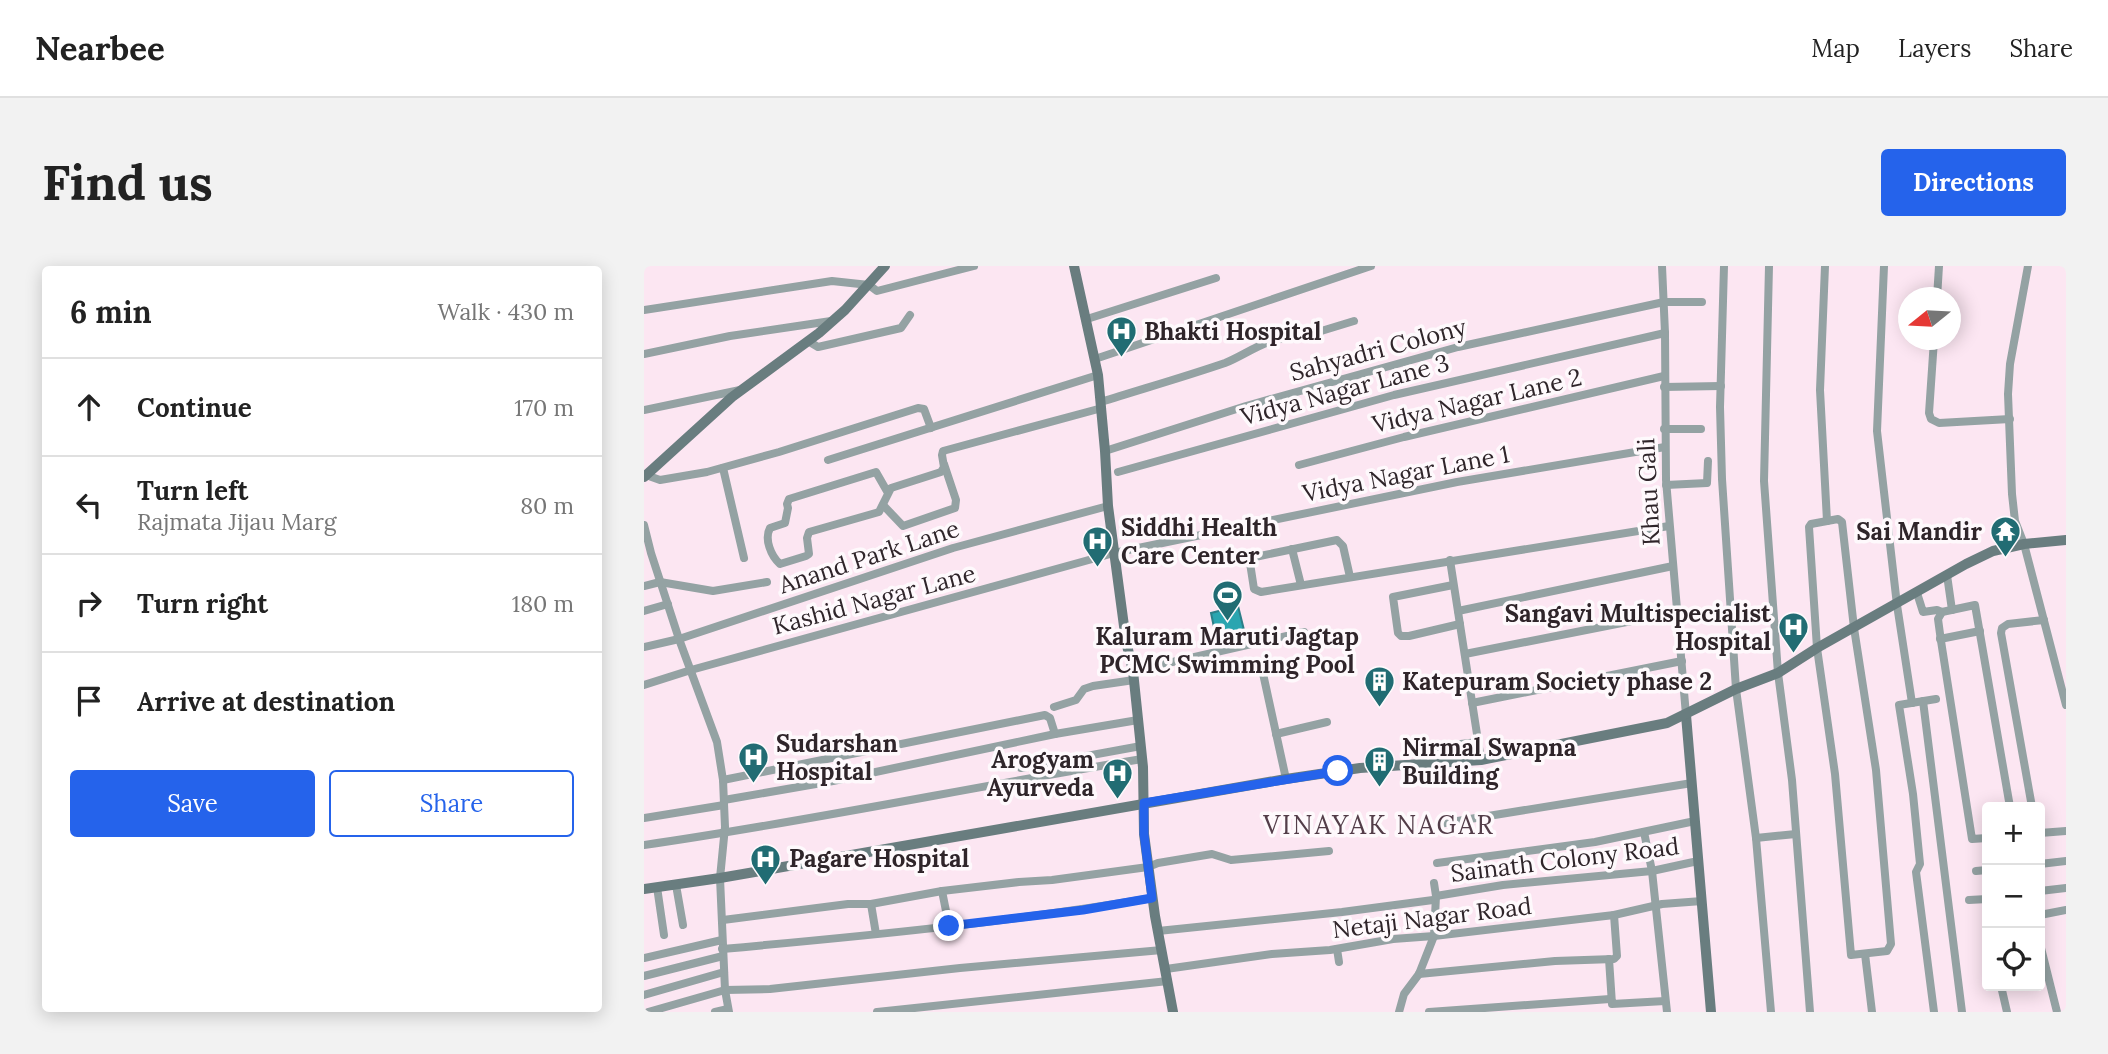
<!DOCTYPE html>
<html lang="en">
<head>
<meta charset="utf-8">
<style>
	:root { --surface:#fff; --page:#f2f2f2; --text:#222; --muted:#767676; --line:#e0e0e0; --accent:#2563eb }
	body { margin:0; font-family:Lora,serif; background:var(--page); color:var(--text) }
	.controls { position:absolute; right:21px; bottom:21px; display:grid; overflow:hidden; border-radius:7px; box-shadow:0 4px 18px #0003 }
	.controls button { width:63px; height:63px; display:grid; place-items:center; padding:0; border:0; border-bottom:2px solid var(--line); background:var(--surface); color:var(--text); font:35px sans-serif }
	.compass { position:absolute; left:1254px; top:21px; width:63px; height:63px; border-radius:50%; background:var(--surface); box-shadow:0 4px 18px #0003; rotate:252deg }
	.stop { position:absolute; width:21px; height:21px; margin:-16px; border:5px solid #2563eb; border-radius:50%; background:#fff }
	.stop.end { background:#2563eb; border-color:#fff; box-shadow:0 2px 7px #0008 }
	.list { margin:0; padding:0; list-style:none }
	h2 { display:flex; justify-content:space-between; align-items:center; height:91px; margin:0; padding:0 28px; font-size:30px }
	h2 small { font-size:23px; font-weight:400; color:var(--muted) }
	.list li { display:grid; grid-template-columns:46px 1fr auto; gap:21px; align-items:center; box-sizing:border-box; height:98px; padding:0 28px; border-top:2px solid var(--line) }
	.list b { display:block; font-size:26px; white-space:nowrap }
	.list p { margin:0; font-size:23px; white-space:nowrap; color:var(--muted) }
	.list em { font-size:23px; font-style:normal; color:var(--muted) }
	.actions { display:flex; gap:14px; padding:21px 28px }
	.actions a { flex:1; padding:16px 0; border:2px solid var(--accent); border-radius:7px; text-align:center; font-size:24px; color:var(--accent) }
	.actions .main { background:var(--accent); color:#fff }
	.icon { flex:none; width:38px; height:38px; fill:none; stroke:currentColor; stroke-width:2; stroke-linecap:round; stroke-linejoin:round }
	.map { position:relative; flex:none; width:1422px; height:746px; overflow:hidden; border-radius:7px }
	header { display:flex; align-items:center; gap:42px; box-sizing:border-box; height:98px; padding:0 35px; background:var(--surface); border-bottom:2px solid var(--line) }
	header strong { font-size:33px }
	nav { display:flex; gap:38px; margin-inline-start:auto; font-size:24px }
	.intro { display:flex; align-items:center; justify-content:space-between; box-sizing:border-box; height:168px; padding:0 42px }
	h1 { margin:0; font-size:49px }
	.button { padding:18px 32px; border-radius:7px; background:var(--accent); color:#fff; font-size:24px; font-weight:700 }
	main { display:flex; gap:42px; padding:0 42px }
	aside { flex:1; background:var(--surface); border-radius:7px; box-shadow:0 4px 18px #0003 }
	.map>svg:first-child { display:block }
	.water { fill:#2aa5b0; stroke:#2c7f88; stroke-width:2 }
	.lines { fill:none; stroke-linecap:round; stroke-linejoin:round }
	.street { stroke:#94a2a3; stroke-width:8 }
	.secondary { stroke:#697d7f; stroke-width:10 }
	.route { stroke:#2563eb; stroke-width:9 }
	.labels { text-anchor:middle; stroke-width:7; stroke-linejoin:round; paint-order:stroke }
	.poi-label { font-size:24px; font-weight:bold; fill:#2f252a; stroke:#fef9fc; text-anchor:start }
	.street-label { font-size:24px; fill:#2f252a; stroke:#fef9fc }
	.neighbourhood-label { font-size:26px; letter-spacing:2px; fill:#533d49; stroke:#fef9fc }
</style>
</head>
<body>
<header>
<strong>Nearbee</strong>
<nav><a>Map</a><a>Layers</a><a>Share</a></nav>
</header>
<div class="intro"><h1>Find us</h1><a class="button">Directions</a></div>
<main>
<aside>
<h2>6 min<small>Walk · 430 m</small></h2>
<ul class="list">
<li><svg class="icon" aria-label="ahead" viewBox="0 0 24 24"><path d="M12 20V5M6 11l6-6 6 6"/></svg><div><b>Continue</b></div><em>170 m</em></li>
<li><svg class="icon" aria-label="left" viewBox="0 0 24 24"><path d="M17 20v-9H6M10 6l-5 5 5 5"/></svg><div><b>Turn left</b><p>Rajmata Jijau Marg</p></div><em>80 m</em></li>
<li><svg class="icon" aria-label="right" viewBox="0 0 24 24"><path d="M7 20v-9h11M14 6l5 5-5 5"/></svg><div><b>Turn right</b></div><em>180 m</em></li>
<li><svg class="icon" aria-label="arrive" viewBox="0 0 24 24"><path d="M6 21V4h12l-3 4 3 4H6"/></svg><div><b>Arrive at destination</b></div></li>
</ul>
<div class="actions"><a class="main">Save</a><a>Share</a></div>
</aside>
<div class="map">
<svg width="1422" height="746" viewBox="0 0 1422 746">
	<rect width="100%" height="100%" fill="#fce6f2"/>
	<!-- water -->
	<path class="water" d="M 594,340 L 600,364 L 572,371 L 567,347 Z"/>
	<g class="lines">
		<!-- street -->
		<g class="street">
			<path d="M 1018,0 L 1021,67 L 1022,214 L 1042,449"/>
			<path d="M 1080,0 L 1076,141 L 1078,213 L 1092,423 L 1112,572 L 1127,746"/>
			<path d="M 1125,0 L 1120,215 L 1134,407 L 1148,514 L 1166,746"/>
			<path d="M 1181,0 L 1176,124 L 1183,255"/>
			<path d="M 1240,0 L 1233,165 L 1253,339 L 1268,437"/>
			<path d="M 1384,0 L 1366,98 L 1364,128 L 1368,228 L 1371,255 L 1380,278 L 1422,439"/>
			<path d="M 1293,32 L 1295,0"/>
			<path d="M 0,44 L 188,15 L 225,19 L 233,25 L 330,0"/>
			<path d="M 443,53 L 572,12"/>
			<path d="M 1290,74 L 1285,147 L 1287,153 L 1295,157 L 1366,153"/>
			<path d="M 164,75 L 174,81 L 257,62 L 266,49"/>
			<path d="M 0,88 L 86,70 L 187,55"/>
			<path d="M 451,93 L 727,0"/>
			<path d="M 1020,121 L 1077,120"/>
			<path d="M 457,136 C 498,123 540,111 581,97 C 602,89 627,68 651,73 L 710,55"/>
			<path d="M 0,144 L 96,124"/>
			<path d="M 1020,163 L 1057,163"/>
			<path d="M 461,185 L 602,140 L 814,81 L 1020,36 L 1058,36"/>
			<path d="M 184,194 L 454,109"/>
			<path d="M 655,199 L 760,171 L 1020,110"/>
			<path d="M 79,202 L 100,292"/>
			<path d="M 474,206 L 750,129 L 1021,67"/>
			<path d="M 2,209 L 16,214 L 63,206 L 135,186 L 274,142 L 280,143 L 287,162"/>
			<path d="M 1022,219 L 1063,217 L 1064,195"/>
			<path d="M 244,227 L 232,206 L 145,233 L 143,238 L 144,242 L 141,257 L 126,262 C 120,273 127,290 136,298 L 162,290 L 165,288 L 163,272 L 165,266 L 235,246 L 247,222 L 297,206 L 300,201 L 298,189 L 299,185 L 458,142"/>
			<path d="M 239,239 L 259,260 L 311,242 L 312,234 L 300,198"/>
			<path d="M 1194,253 L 1198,256 L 1210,362 L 1232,504 L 1247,678 L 1243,685 L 1207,689 L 1191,508 L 1173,382 L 1165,261 L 1167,258 Z"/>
			<path d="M 0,259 L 7,287 L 35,373 L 73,476 L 79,514 L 81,561 L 76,612 L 81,724 L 85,746"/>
			<path d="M 648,283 L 657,319"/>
			<path d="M 806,294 L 837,494"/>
			<path d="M 1303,309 L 1308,344"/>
			<path d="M 706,311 L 699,280 L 693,274 L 611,291 L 606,297 L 610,323 L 617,326 L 1025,260"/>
			<path d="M 809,319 L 749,331 L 754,367 L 757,370 L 765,370 L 816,358"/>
			<path d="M 0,320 L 16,316 L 69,325 L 123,316"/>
			<path d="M 1273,327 L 1279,346 L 1293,344 L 1298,346"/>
			<path d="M 0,345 L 24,338"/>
			<path d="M 814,345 L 1029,300"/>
			<path d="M 1296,373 L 1336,365"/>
			<path d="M 0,381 L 35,373 L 309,282 L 464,240"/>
			<path d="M 821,388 L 1033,346"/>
			<path d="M 618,403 L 642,513"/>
			<path d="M 489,405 L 660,366"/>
			<path d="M 0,419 L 47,404 L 470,287 L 813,216 L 1021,181"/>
			<path d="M 1279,435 L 1318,746"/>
			<path d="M 828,437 L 1038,395"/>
			<path d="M 410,441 L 432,434 L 440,423 L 449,420 L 490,414"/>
			<path d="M 632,468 L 683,456"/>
			<path d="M 782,482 L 834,476"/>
			<path d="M 377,502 L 497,480"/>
			<path d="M 79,514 L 401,449 L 406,452 L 411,468 L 494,454"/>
			<path d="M 80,534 L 189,515 L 411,468"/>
			<path d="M 1388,541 L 1357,367 L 1358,362 L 1364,358 L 1400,354"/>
			<path d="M 0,552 L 80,539"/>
			<path d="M 795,558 L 1048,517"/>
			<path d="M 1000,566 L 1008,605 L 1023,746"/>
			<path d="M 1396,567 L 1422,565"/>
			<path d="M 1112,572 L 1152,568"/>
			<path d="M 1343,572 L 1328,573 L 1297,375 L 1294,353 L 1298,346 L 1331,339 L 1366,541"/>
			<path d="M 0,579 C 167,555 332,520 498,493"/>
			<path d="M 793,597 L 951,576 L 1051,555"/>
			<path d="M 1396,598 L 1422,595"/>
			<path d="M 1332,605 L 1343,604"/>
			<path d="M 32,619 L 39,659"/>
			<path d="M 13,621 L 20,669"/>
			<path d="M 298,625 L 305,660"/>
			<path d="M 1396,625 L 1422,622"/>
			<path d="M 792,630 L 859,619 L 1008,605 L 1054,595"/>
			<path d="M 1343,633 L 1343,644"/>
			<path d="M 1325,634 L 1343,633"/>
			<path d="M 227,638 L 232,668"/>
			<path d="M 1396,649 L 1422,644"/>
			<path d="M 79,654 L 204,638 L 227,638 L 298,625 L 375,616 L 408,614 L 504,601 L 514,597 L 568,588 L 587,594 L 685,585"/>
			<path d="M 514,665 L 698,646 L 789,634"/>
			<path d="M 1396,678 L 1413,746"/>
			<path d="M 78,683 C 222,670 366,656 508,632"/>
			<path d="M 693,683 L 695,696"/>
			<path d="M 1221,688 L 1228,746"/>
			<path d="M 0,692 L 78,674"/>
			<path d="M 965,693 L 968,738 L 1021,735"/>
			<path d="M 522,703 L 628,688 L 686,684 L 749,673 L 790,670 L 970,649 L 1018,638 L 1058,635"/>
			<path d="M 775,708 L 911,695 L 970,693 L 973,690 L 970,649"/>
			<path d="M 0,710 L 79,690"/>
			<path d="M 1357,720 L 1363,746"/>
			<path d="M 0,729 L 80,706"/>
			<path d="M 4,746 L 81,724 L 126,723 L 316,702 L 518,684"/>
			<path d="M 71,746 L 84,743"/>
			<path d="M 233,746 L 524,715"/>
			<path d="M 755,746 L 760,728 L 775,708 L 790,670 L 792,630 L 790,617"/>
			<path d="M 785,746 L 966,733"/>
			<path d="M 1290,746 L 1272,606 L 1276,598 L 1269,528 L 1255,439 L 1292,433"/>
		</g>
		<!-- secondary -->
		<g class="secondary">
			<path d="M 430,0 L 454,109 L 461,185 L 464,240 L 482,375 L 489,405 L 499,501 L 500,568 L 511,650 L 529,746"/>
			<path d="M 0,211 L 88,131 L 175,67 L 201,44 L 241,0"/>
			<path d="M 1042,449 L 1067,746"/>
			<path d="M 0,623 L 76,612 L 642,513 L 716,502 L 837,494 L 1023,457 L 1092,423 L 1134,407 L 1173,382 L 1322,298 L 1349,285 L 1380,278 L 1422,274"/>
		</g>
	</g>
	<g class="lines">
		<!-- route -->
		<path class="route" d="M 305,660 L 439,644 L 508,632 L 500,568 L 500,537 L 694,505"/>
	</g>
	<!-- icons -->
	<defs>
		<symbol id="hospital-pin" viewBox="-11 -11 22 30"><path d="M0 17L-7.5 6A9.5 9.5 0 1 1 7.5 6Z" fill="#216c73" stroke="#fef9fc"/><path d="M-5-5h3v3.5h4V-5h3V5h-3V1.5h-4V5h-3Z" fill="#fff"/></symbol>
		<symbol id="temple-pin" viewBox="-11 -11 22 30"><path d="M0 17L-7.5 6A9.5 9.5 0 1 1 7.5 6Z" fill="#216c73" stroke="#fef9fc"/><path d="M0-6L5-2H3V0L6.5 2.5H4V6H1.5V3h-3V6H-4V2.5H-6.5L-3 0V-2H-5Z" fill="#fff"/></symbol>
		<symbol id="stadium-pin" viewBox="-11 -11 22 30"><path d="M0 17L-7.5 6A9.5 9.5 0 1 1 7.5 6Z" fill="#216c73" stroke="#fef9fc"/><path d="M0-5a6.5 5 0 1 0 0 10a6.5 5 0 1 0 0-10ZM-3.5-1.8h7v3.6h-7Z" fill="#fff"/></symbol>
		<symbol id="building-pin" viewBox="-11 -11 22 30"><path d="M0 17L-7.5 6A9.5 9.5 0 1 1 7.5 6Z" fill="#216c73" stroke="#fef9fc"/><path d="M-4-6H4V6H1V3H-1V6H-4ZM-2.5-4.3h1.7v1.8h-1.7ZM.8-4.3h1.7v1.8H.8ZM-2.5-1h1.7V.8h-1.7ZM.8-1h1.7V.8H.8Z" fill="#fff"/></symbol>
	</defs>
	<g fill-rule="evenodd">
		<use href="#hospital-pin" x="460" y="48" width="35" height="47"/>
		<use href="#temple-pin" x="1344" y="248" width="35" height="47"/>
		<use href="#hospital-pin" x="436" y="258" width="35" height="47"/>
		<use href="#stadium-pin" x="566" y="312" width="35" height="47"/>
		<use href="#hospital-pin" x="1132" y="344" width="35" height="47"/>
		<use href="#building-pin" x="718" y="398" width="35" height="47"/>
		<use href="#hospital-pin" x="92" y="474" width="35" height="47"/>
		<use href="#building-pin" x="718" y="478" width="35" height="47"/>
		<use href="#hospital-pin" x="456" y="490" width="35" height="47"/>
		<use href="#hospital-pin" x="104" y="576" width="35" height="47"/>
	</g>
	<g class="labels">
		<!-- poi labels -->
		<g class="poi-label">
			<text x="500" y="74">Bhakti Hospital</text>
			<text x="477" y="270">Siddhi Health<tspan x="477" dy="28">Care Center</tspan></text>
			<text x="1338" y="274" text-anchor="end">Sai Mandir</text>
			<text x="1127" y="356" text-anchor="end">Sangavi Multispecialist<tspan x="1127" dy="28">Hospital</tspan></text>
			<text x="583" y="379" text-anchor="middle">Kaluram Maruti Jagtap<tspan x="583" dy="28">PCMC Swimming Pool</tspan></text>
			<text x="758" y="424">Katepuram Society phase 2</text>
			<text x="132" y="486">Sudarshan<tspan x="132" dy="28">Hospital</tspan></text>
			<text x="758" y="490">Nirmal Swapna<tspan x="758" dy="28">Building</tspan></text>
			<text x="450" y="502" text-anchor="end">Arogyam<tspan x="450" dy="28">Ayurveda</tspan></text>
			<text x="145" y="601">Pagare Hospital</text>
		</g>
		<!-- street labels -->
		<g class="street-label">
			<text transform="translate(734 84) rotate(-15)" y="8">Sahyadri Colony</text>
			<text transform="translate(701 124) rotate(-15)" y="8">Vidya Nagar Lane 3</text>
			<text transform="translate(833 135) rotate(-13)" y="8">Vidya Nagar Lane 2</text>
			<text transform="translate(762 208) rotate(-11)" y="8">Vidya Nagar Lane 1</text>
			<text transform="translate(1005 226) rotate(-93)" y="8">Khau Gali</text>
			<text transform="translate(225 291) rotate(-18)" y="8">Anand Park Lane</text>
			<text transform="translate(230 334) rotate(-15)" y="8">Kashid Nagar Lane</text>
			<text transform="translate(921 594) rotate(-7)" y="8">Sainath Colony Road</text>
			<text transform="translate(788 652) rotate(-7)" y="8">Netaji Nagar Road</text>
		</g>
		<!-- neighbourhood labels -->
		<g class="neighbourhood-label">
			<text x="735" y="568">VINAYAK NAGAR</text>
		</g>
	</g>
</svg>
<div class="controls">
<button>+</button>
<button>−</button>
<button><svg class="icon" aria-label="locate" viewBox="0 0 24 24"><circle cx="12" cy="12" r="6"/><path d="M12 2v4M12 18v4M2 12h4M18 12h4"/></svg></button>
</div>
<svg class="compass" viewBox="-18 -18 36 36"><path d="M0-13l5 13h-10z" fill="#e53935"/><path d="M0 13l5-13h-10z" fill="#767676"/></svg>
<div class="stop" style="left:694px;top:505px"></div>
<div class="stop end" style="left:305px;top:660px"></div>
</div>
</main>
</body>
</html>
